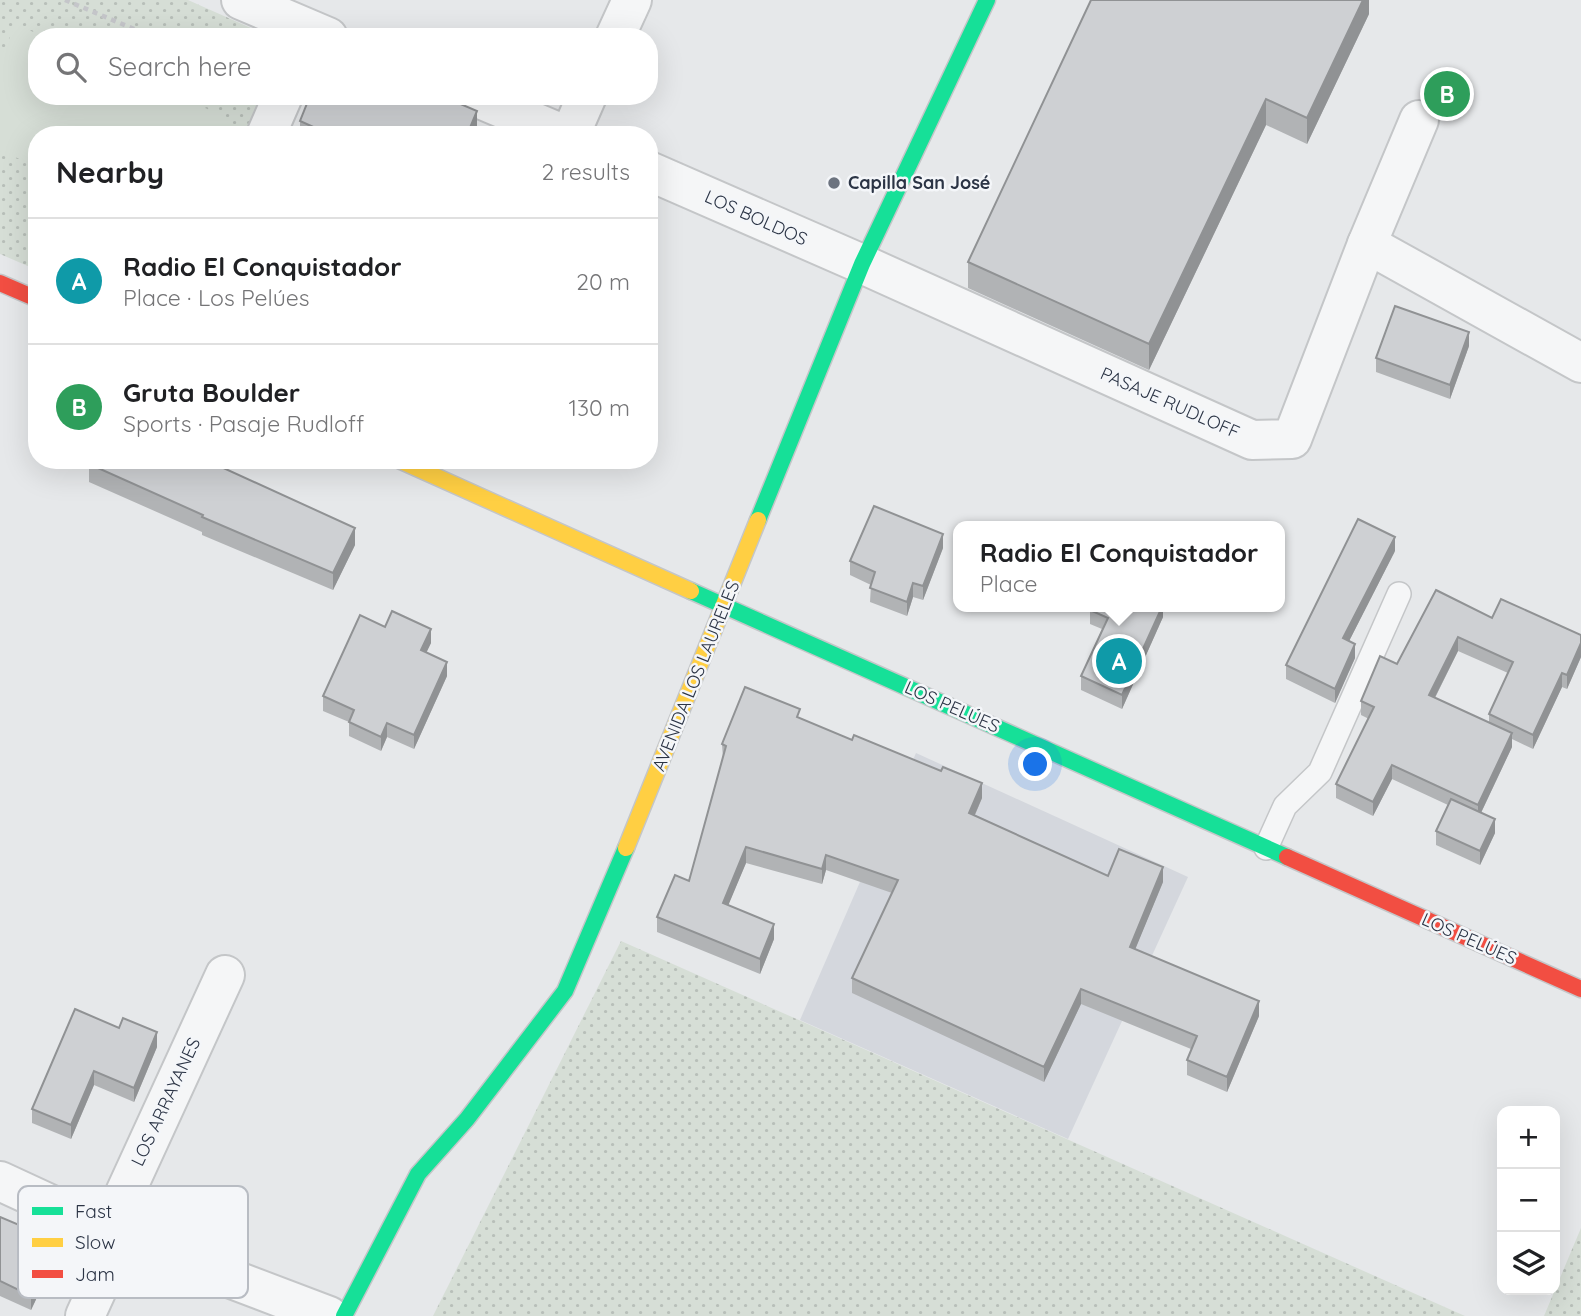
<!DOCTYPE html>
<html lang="en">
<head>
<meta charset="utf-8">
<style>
	:root { --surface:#fff; --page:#f6f6f6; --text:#202124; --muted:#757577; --line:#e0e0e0; --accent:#1a73e8 }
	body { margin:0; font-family:Quicksand,sans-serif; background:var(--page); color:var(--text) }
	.controls { position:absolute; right:21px; bottom:21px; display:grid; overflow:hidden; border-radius:14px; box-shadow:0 7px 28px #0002 }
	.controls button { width:63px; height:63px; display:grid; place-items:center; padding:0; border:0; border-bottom:2px solid var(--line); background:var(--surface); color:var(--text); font:35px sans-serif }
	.you { position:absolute; left:1036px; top:765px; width:24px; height:24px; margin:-18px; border:5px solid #fff; border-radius:50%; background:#1a73e8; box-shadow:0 0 0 10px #1a73e833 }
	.badge { display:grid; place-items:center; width:46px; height:46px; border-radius:50%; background:var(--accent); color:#fff; font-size:23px; font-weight:700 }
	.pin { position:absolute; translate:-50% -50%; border:4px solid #fff; box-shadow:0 2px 7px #0006 }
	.popup { position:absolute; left:953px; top:521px; width:332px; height:91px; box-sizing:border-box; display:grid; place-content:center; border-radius:14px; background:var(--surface); filter:drop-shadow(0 2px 5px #0005); font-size:23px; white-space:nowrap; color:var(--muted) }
	.popup b { font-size:26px; color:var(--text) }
	.popup::after { content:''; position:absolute; left:50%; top:100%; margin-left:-14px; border:14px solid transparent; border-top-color:var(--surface) }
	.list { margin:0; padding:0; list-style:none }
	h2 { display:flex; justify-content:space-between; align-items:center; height:91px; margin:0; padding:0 28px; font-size:30px }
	h2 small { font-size:23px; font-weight:400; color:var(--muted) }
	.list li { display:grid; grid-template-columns:46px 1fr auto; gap:21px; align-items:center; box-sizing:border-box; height:126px; padding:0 28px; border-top:2px solid var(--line) }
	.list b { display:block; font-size:26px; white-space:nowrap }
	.list p { margin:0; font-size:23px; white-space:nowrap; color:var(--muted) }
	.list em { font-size:23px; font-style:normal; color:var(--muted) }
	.icon { flex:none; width:38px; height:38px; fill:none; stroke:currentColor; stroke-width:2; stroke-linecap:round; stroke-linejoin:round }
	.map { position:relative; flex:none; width:1581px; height:1316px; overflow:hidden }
	.search { position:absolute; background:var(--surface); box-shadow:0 7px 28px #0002; left:28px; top:28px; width:630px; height:77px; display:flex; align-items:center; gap:18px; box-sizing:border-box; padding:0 24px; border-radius:28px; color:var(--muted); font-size:26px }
	.panel { position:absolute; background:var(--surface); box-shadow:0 7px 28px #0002; left:28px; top:126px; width:630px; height:343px; border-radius:28px }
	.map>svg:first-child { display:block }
	.built { fill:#d4d7dd }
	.grass { fill:url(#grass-dots) }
	.garden { fill:#d6ded6 }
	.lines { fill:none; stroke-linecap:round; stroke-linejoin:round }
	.lane-casing { stroke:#c4c6c8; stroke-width:26 }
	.street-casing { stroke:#c4c6c8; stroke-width:42 }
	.fast-casing { stroke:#c4c6c8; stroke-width:19 }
	.slow-casing { stroke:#c4c6c8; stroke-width:19 }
	.jam-casing { stroke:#c4c6c8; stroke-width:19 }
	.path { stroke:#c5c6ca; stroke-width:4.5; stroke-dasharray:5 5; stroke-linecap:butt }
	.lane { stroke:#f5f6f7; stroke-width:23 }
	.street { stroke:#f5f6f7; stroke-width:38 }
	.fast { stroke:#16e098; stroke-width:16 }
	.slow { stroke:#ffcf43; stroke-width:16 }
	.jam { stroke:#f24e42; stroke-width:16 }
	.wall { fill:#b1b3b5; fill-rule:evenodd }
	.shaded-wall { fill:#909294 }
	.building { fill:#ced0d3; stroke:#909294; stroke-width:2 }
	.poi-dot { fill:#6c737f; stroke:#f4f6f9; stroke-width:2.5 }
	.labels { text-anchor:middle; stroke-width:5; stroke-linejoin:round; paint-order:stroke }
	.poi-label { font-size:18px; font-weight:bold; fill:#2b3445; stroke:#f4f6f9; text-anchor:start }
	.street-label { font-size:18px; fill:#2b3445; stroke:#f4f6f9 }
	.key { fill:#f4f6f9; stroke:#b8bcc3; stroke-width:2 }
	.key-label { font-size:19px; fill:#2b3445 }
</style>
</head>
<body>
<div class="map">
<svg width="1581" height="1316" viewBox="0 0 1581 1316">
	<defs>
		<pattern id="grass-dots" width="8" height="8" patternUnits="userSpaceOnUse" patternTransform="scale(1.75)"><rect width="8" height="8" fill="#d6ded6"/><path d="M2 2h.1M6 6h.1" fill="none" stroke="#b8bfb9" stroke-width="1.8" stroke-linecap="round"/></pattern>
	</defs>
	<rect width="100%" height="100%" fill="#e6e8ea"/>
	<!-- built -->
	<path class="built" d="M 916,753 L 1188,877 L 1068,1139 L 800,1020 Z"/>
	<!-- grass -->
	<g class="grass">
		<path d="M 0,0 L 188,0 L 271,37 L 37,37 L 37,96 L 265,96 L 247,135 L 37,135 L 37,270 L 0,254 Z"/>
		<path d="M 621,941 L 1465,1316 L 433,1316 Z"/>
		<path d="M 1581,1228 L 1581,1316 L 1544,1316 Z"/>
	</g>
	<!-- garden -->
	<path class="garden" d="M 16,24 L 44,37 L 37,37 L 37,96 L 179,96 L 229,119 L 222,135 L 37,135 L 37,166 L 0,151 L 0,59 Z"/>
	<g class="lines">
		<defs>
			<path id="lane" d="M 1266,848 L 1285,806 L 1320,772 L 1399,594"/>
			<g id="street">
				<path d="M 241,0 L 328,37"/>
				<path d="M 615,37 L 632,0"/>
				<path d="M 473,96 L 565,135"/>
				<path d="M 266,135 L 283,96"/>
				<path d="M 570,135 L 587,96"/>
				<path d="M 649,171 L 862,264 L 1252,440 L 1292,439 L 1367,244 L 1419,120"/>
				<path d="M 1367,244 L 1581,363"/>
				<path d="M 0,1181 L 121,1237 L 329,1316"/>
				<path d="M 108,1230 L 225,975"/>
				<path d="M 85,1316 L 121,1237"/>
			</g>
			<g id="fast">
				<path d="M 758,520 L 862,264 L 987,0"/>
				<path d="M 691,591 L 1287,857"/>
				<path d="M 344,1316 L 418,1174 L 467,1119 L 565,991 L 626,848"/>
			</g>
			<g id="slow">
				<path d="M 399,460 L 691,591"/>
				<path d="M 626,848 L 758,520"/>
			</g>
			<g id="jam">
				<path d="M 0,283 L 37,299"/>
				<path d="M 1287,857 L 1581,989"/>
			</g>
		</defs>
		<!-- lane casing -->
		<use href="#lane" class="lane-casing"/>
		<!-- street casing -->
		<use href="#street" class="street-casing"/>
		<!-- fast casing -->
		<use href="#fast" class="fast-casing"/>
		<!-- slow casing -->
		<use href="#slow" class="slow-casing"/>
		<!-- jam casing -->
		<use href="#jam" class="jam-casing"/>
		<!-- path -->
		<path class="path" d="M 65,0 L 153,37"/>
		<!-- lane -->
		<use href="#lane" class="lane"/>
		<!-- street -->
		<use href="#street" class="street"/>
		<!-- fast -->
		<use href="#fast" class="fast"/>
		<!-- slow -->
		<use href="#slow" class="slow"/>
		<!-- jam -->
		<use href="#jam" class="jam"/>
	</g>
	<!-- wall -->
	<g class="wall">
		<path d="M 1369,0 L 1369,14 L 1307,144 L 1266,125 L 1149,370 L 968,288 L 968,262 Z"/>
		<path d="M 300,121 L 477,135 L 300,135 Z"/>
		<path d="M 1469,346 L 1450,399 L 1376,372 L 1376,358 Z"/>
		<path d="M 89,464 L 355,545 L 333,590 L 202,535 L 202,532 L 89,482 Z"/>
		<path d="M 943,548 L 923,600 L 913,597 L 907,616 L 870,602 L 871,585 L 850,575 L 850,561 Z"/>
		<path d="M 1395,551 L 1349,641 L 1355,658 L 1335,703 L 1286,679 L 1286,665 Z"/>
		<path d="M 1163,607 L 1163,617 L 1122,709 L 1081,690 L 1081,676 L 1102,629 L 1090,624 L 1090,610 Z"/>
		<path d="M 1492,618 L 1581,635 L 1581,657 L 1567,689 L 1562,687 L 1533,749 L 1512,739 L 1512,747 L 1481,813 L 1495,833 L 1480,865 L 1436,845 L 1436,831 L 1448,805 L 1392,779 L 1373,816 L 1336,798 L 1336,784 L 1369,719 L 1361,715 L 1361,701 L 1397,664 ZM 1458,651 L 1508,673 L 1489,714 L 1489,723 L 1435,698 Z"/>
		<path d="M 385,627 L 431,643 L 426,652 L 447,676 L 414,749 L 387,737 L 381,751 L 349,736 L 349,722 L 323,711 L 323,696 Z"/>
		<path d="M 800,718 L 982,798 L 975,815 L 1108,876 L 1163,882 L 1135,949 L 1259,1016 L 1227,1092 L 1187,1075 L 1187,1060 L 1191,1049 L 1081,1004 L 1044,1082 L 852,993 L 852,978 L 892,893 L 826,870 L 822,884 L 746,863 L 728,905 L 774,939 L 760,974 L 657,932 L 657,917 L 689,881 L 723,759 L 722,744 Z"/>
		<path d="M 119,1028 L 157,1047 L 134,1102 L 94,1085 L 71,1139 L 32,1123 L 32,1109 Z"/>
		<path d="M 0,1217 L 57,1255 L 31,1310 L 0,1296 Z"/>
	</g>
	<!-- shaded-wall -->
	<g class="shaded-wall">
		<path d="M 1363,0 L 1369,0 L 1369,14 L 1307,144 L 1307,118 Z"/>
		<path d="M 1266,99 L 1266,125 L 1149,370 L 1149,344 Z"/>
		<path d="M 477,111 L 477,135 L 467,135 Z"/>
		<path d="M 1469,332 L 1469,346 L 1450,399 L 1450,385 Z"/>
		<path d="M 355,528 L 355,545 L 333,590 L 333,573 Z"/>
		<path d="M 943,534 L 943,548 L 923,600 L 923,586 Z"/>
		<path d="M 1395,537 L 1395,551 L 1343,653 L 1343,638 Z"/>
		<path d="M 913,583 L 913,597 L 907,616 L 907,602 Z"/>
		<path d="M 1162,607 L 1163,607 L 1163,617 L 1122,709 L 1122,695 Z"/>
		<path d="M 431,629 L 431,643 L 421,664 L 421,650 Z"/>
		<path d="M 1458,637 L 1458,651 L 1429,709 L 1429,695 Z"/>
		<path d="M 1581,643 L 1581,657 L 1567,689 L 1567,675 Z"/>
		<path d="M 1355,644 L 1355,658 L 1335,703 L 1335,689 Z"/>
		<path d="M 447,662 L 447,676 L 414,749 L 414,735 Z"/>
		<path d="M 1562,673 L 1562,687 L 1533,749 L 1533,735 Z"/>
		<path d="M 387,723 L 387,737 L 381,751 L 381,737 Z"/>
		<path d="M 1512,733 L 1512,747 L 1478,819 L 1478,805 Z"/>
		<path d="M 1392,765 L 1392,779 L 1373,816 L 1373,802 Z"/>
		<path d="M 982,783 L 982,798 L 969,828 L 969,813 Z"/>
		<path d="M 1495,819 L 1495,833 L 1480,865 L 1480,851 Z"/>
		<path d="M 746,847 L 746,863 L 723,918 L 723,903 Z"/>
		<path d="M 826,855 L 826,870 L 822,884 L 822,869 Z"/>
		<path d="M 1163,867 L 1163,882 L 1130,962 L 1130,947 Z"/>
		<path d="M 774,924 L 774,939 L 760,974 L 760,959 Z"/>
		<path d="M 1081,989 L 1081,1004 L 1044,1082 L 1044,1067 Z"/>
		<path d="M 1259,1001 L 1259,1016 L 1227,1092 L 1227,1077 Z"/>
		<path d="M 157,1032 L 157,1047 L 134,1102 L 134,1088 Z"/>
		<path d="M 94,1071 L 94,1085 L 71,1139 L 71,1125 Z"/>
		<path d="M 57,1241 L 57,1255 L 31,1310 L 31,1296 Z"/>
	</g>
	<!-- building -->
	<g class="building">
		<path d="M 1091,0 L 1363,0 L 1307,118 L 1266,99 L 1149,344 L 968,262 Z"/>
		<path d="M 310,96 L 442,96 L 477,111 L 467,135 L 331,135 L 300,121 Z"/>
		<path d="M 1395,306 L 1469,332 L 1450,385 L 1376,358 Z"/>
		<path d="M 91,460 L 206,460 L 355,528 L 333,573 L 202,517 L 203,515 L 89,464 Z"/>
		<path d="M 874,506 L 943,534 L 923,586 L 913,583 L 907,602 L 870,588 L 875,572 L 850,561 Z"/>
		<path d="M 1358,519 L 1395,537 L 1343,638 L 1355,644 L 1335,689 L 1286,665 Z"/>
		<path d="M 1436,590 L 1492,618 L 1501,599 L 1581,635 L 1581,643 L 1567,675 L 1562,673 L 1533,735 L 1489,714 L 1513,662 L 1458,637 L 1429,695 L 1512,733 L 1478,805 L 1392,765 L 1373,802 L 1336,784 L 1374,707 L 1361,701 L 1380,656 L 1397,664 Z"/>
		<path d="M 1092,607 L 1162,607 L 1122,695 L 1081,676 L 1108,618 L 1090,610 Z"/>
		<path d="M 392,611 L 431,629 L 421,650 L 447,662 L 414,735 L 387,723 L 381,737 L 349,722 L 354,710 L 323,696 L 360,615 L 385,627 Z"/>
		<path d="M 745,687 L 800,709 L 797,717 L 852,740 L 854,735 L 941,771 L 943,767 L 982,783 L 969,813 L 1108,876 L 1119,849 L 1163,867 L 1130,947 L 1259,1001 L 1227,1077 L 1187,1060 L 1197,1036 L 1081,989 L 1044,1067 L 852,978 L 898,880 L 826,855 L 822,869 L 746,847 L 723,903 L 774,924 L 760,959 L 657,917 L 675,875 L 689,881 L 726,746 L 722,744 Z"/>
		<path d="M 1451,799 L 1495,819 L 1480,851 L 1436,831 Z"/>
		<path d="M 75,1009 L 119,1028 L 123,1018 L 157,1032 L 134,1088 L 94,1071 L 71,1125 L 32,1109 Z"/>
		<path d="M 0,1217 L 57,1241 L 31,1296 L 0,1281 Z"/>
	</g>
	<!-- markers -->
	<circle class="poi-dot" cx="834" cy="183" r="7"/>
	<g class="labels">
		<!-- poi labels -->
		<g class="poi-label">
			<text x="848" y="189">Capilla San José</text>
		</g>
		<!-- street labels -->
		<g class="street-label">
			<text transform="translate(756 218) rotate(24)" y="6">LOS BOLDOS</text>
			<text transform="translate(1170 403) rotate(24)" y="6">PASAJE RUDLOFF</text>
			<text transform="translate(696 676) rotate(-68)" y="6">AVENIDA LOS LAURELES</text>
			<text transform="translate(952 707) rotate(24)" y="6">LOS PELÚES</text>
			<text transform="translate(1469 939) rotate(24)" y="6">LOS PELÚES</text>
			<text transform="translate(166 1102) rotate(-65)" y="6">LOS ARRAYANES</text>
		</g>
	</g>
	<!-- legend -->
	<rect x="18" y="1186" width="230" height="112" rx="10" class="key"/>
	<rect x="32" y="1207" width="31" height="8" fill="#16e098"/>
	<rect x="32" y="1238" width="31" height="9" fill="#ffcf43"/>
	<rect x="32" y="1270" width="31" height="8" fill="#f24e42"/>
	<g class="key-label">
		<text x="75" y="1218">Fast</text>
		<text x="75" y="1249">Slow</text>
		<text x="75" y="1281">Jam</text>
	</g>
</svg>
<div class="controls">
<button>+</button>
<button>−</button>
<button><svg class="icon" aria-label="layers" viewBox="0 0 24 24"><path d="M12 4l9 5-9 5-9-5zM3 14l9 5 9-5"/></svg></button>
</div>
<div class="you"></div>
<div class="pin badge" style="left:1119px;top:661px;background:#0f9aa8">A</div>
<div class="popup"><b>Radio El Conquistador</b>Place</div>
<div class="pin badge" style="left:1447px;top:94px;background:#2e9e5b">B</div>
<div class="search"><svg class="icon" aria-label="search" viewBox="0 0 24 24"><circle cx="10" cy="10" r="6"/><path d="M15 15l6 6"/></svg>Search here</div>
<section class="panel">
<h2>Nearby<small>2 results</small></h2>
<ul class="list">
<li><span class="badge" style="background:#0f9aa8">A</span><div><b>Radio El Conquistador</b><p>Place · Los Pelúes</p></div><em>20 m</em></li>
<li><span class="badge" style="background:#2e9e5b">B</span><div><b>Gruta Boulder</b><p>Sports · Pasaje Rudloff</p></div><em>130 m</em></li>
</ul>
</section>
</div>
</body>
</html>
